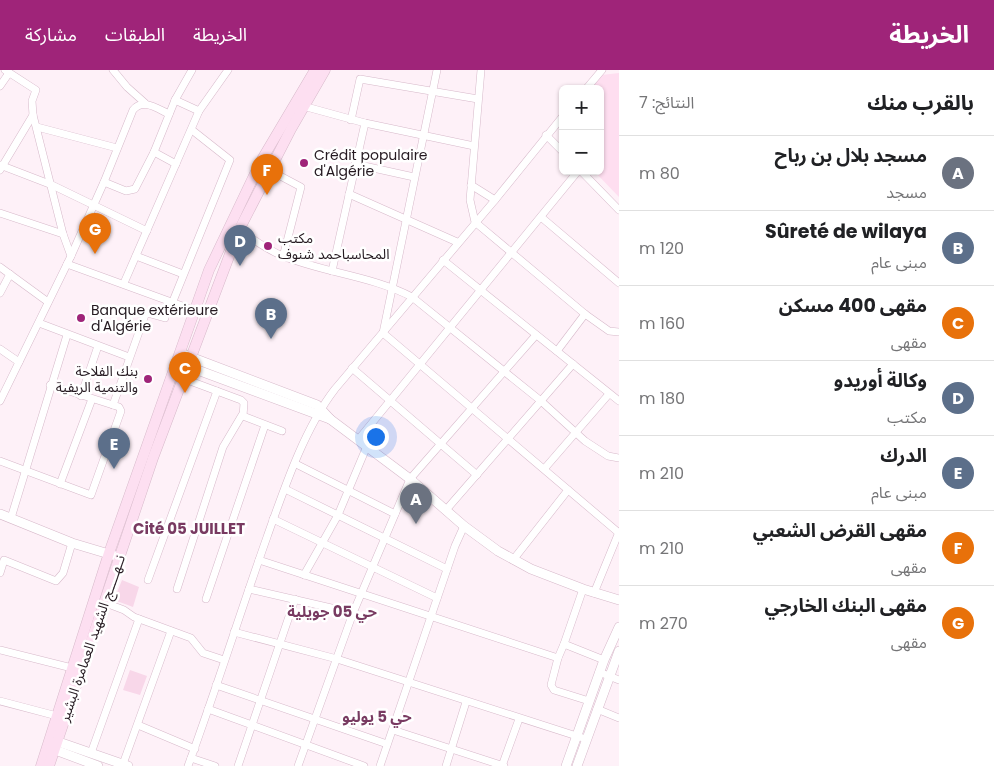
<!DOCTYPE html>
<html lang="ar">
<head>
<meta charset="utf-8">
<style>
	:root { --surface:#fff; --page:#f6f6f6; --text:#202124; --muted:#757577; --line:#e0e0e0; --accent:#9f2479 }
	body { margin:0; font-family:Poppins,"Noto Sans Arabic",sans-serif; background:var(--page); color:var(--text); direction:rtl }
	.controls { position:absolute; right:15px; top:15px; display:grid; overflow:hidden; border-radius:8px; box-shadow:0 1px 4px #0004 }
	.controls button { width:45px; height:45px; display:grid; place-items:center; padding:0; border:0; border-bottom:1px solid var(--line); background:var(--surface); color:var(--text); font:25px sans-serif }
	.you { position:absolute; left:375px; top:366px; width:18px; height:18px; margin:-12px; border:4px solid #fff; border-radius:50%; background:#1a73e8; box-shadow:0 0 0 8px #1a73e833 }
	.badge { display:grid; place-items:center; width:32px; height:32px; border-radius:50%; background:var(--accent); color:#fff; font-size:16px; font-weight:700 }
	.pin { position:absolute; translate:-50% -41px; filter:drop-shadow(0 1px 2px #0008) }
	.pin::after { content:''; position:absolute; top:26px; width:18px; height:15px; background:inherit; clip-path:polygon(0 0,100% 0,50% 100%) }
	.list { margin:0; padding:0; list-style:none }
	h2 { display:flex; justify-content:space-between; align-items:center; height:65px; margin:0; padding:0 20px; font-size:21px }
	h2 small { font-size:16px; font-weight:400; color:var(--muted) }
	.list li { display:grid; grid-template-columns:32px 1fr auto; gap:15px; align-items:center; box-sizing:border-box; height:75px; padding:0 20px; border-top:1px solid var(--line) }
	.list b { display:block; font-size:19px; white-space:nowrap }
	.list p { margin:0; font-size:16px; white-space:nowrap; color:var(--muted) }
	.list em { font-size:16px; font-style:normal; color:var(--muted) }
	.map { position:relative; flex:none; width:619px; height:696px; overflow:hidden; direction:ltr }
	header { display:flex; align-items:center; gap:30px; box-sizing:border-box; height:70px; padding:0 25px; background:var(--accent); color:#fff }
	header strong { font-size:24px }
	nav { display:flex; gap:28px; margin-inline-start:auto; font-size:18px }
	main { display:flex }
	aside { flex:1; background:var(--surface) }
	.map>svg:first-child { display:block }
	.built { fill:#fedef0 }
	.green { fill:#f8d7e9 }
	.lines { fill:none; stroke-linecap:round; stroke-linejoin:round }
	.minor-casing { stroke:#d7b9ca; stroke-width:8 }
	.tertiary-casing { stroke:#d7b9ca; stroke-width:10 }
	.secondary-casing { stroke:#d7b9ca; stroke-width:11 }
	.minor { stroke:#fff; stroke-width:7 }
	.tertiary { stroke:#fff; stroke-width:9 }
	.secondary { stroke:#fddff1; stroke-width:10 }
	.poi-dot { fill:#9f2479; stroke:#fff; stroke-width:2 }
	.labels { text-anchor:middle; stroke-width:5; stroke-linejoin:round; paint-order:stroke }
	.poi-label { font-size:14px; fill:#251a21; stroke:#fff; text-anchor:start }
	.street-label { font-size:14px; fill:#251a21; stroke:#fff }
	.neighbourhood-label { font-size:15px; font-weight:bold; fill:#783a61; stroke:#fff }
</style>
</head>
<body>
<header>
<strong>الخريطة</strong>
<nav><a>الخريطة</a><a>الطبقات</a><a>مشاركة</a></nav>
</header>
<main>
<aside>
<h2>بالقرب منك<small>النتائج: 7</small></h2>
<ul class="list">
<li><span class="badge" style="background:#6b7280">A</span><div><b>مسجد بلال بن رباح</b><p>مسجد</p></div><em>80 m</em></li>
<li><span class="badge" style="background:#5c6f8a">B</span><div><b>Sûreté de wilaya</b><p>مبنى عام</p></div><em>120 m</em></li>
<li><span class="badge" style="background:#e8710a">C</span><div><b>مقهى 400 مسكن</b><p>مقهى</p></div><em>160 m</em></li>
<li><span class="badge" style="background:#5c6f8a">D</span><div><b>وكالة أوريدو</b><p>مكتب</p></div><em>180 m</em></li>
<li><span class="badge" style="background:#5c6f8a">E</span><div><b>الدرك</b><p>مبنى عام</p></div><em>210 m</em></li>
<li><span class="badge" style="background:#e8710a">F</span><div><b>مقهى القرض الشعبي</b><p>مقهى</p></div><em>210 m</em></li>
<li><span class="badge" style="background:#e8710a">G</span><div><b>مقهى البنك الخارجي</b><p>مقهى</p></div><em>270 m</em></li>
</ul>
</aside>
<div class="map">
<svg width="619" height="696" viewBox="0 0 619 696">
	<rect width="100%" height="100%" fill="#fef1f8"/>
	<!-- built -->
	<path class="built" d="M 619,3 L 619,127 L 594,101 L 600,101 L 600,19 L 591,19 L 602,5 Z"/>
	<!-- green -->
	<g class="green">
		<path d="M 122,510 L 139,517 L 133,537 L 114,530 Z"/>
		<path d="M 130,600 L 147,606 L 140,625 L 123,620 Z"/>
	</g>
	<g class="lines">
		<defs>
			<g id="minor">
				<path d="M 113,0 L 127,17 L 145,33"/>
				<path d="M 437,0 L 383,263 L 619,463"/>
				<path d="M 481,0 L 470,130 L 475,152 L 585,244 L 609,261 L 619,262"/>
				<path d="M 0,16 L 9,3"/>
				<path d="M 586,19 L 602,0"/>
				<path d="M 175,30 L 199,41"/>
				<path d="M 303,36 L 365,53 L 474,76"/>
				<path d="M 351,50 L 360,9 L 478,29"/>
				<path d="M 37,57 L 117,78"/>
				<path d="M 546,65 L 563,82"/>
				<path d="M 154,82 L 175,30 L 192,0"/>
				<path d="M 355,94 L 414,107"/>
				<path d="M 0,95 L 52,115 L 147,161"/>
				<path d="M 0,100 L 33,45"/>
				<path d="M 269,100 L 301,117 L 283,187"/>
				<path d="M 581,101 L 619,140"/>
				<path d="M 104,112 L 126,121 L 135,119 L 154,82 L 176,94"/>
				<path d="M 471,115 L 495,130"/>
				<path d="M 349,124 L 457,172"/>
				<path d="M 0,143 L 63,164"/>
				<path d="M 541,147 L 619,213"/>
				<path d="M 236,158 C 252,168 265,179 283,186 C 325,203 372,206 412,227 L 541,331 L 585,371 L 608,386 L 619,388"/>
				<path d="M 71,186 L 104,112 L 133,40 C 143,28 156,38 169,44"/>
				<path d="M 136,186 L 183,204"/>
				<path d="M 443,190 L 619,331"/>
				<path d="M 67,194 L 207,245"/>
				<path d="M 0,197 L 48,232"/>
				<path d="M 332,201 L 365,53"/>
				<path d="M 124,213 L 199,41 L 228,0"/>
				<path d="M 0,223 L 10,204"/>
				<path d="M 173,231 L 230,90 L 192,60"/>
				<path d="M 39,253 L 129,287"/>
				<path d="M 0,279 L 19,292"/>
				<path d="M 557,281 L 585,244"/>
				<path d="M 352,298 L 477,405"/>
				<path d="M 182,308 L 241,330 L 244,333 L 243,346 L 282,361"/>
				<path d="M 50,315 L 113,335 L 145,245 L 147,243 L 165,248"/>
				<path d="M 81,326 L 98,276"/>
				<path d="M 0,331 L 71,186 L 63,164 L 33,45 L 32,31 L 36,20 L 5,0"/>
				<path d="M 358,370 L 578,101"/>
				<path d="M 0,391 L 91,425 L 121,341 L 119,337 L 113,335"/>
				<path d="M 296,394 L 395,444"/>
				<path d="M 545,398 L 609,324"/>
				<path d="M 60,414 L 92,329"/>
				<path d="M 285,419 L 447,499"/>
				<path d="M 446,440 L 573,294"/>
				<path d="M 11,448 L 67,265"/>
				<path d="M 273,449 L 437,528"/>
				<path d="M 259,490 L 558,588 L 564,574 L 604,590"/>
				<path d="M 513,490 L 568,420"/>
				<path d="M 0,503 L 4,490 L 56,511 L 63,503 L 72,473"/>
				<path d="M 304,505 L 338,445 L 367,376"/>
				<path d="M 148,510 L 217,321"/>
				<path d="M 177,519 L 223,377 L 242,345"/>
				<path d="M 249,519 L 353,543"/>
				<path d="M 594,523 L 619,462"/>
				<path d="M 206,529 L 265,355"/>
				<path d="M 103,532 L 124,540 L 134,547 L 191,568 L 203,583 L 224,590"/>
				<path d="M 234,562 L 337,589 L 586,669"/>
				<path d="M 564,574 L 583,519"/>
				<path d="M 0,580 L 72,598"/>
				<path d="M 558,588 L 551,615 L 554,620 L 589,631"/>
				<path d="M 599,602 L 619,610"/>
				<path d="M 216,615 L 387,674"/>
				<path d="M 0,631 L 57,646"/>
				<path d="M 208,639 L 364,696"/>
				<path d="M 597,639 L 619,648"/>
				<path d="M 138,655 L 195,679"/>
				<path d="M 393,660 L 504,696"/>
				<path d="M 91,683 L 139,549"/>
				<path d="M 191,688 L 215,696"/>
				<path d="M 123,694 L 171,561"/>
				<path d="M 188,696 C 216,620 240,543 267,467 C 284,419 304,359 335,319 L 495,130 L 563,46"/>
				<path d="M 238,696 L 295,529"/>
				<path d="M 298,696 L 353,543 L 410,409 L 536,265"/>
				<path d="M 380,696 L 455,476 L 464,456"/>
				<path d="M 446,696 L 466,632"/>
				<path d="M 502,696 L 519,649"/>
			</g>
			<g id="tertiary">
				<path d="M 180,283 L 317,335 L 330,349 L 410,409 L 464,456 L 498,481 L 531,499 L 583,519 L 619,530"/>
				<path d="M 176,292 L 330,349"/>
				<path d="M 0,444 L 72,473 L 119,487"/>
				<path d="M 53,670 L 128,696"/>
				<path d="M 50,678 L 98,696"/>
				<path d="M 566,696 L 604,590 L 619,557"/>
				<path d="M 577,696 L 619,581"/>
			</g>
			<g id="secondary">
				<path d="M 41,696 L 109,483 L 209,200 L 261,91 L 315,0"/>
				<path d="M 49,696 L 153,388 L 239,160 L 291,59 L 325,0"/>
			</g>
		</defs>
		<!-- minor casing -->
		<use href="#minor" class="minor-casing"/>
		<!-- tertiary casing -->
		<use href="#tertiary" class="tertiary-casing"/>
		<!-- secondary casing -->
		<use href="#secondary" class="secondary-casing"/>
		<!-- minor -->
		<use href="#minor" class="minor"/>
		<!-- tertiary -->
		<use href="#tertiary" class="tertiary"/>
		<!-- secondary -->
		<use href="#secondary" class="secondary"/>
	</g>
	<!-- markers -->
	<g class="poi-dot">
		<circle cx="304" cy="93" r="5"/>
		<circle cx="268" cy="176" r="5"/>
		<circle cx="81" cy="248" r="5"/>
		<circle cx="148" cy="309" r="5"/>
	</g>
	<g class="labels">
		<!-- poi labels -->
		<g class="poi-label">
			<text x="314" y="90">Crédit populaire<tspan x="314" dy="16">d'Algérie</tspan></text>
			<text x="278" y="173">مكتب<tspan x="278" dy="16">المحاسباحمد شنوف</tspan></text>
			<text x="91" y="245">Banque extérieure<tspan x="91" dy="16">d'Algérie</tspan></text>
			<text x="138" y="306" text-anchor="end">بنك الفلاحة<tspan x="138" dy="16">والتنمية الريفية</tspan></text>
		</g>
		<!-- street labels -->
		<g class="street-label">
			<text transform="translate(92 568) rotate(-71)" y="5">نــهـــــج الشهيد العمامرة البشير</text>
		</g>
		<!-- neighbourhood labels -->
		<g class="neighbourhood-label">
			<text x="189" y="464">Cité 05 JUILLET</text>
			<text x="332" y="547">حي 05 جويلية</text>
			<text x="377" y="652">حي 5 يوليو</text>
		</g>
	</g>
</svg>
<div class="controls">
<button>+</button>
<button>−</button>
</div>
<div class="you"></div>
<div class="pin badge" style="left:416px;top:454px;background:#6b7280">A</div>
<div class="pin badge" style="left:271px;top:269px;background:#5c6f8a">B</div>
<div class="pin badge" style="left:185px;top:323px;background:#e8710a">C</div>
<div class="pin badge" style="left:240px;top:196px;background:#5c6f8a">D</div>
<div class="pin badge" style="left:114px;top:399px;background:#5c6f8a">E</div>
<div class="pin badge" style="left:267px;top:125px;background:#e8710a">F</div>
<div class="pin badge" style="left:95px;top:184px;background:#e8710a">G</div>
</div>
</main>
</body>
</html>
